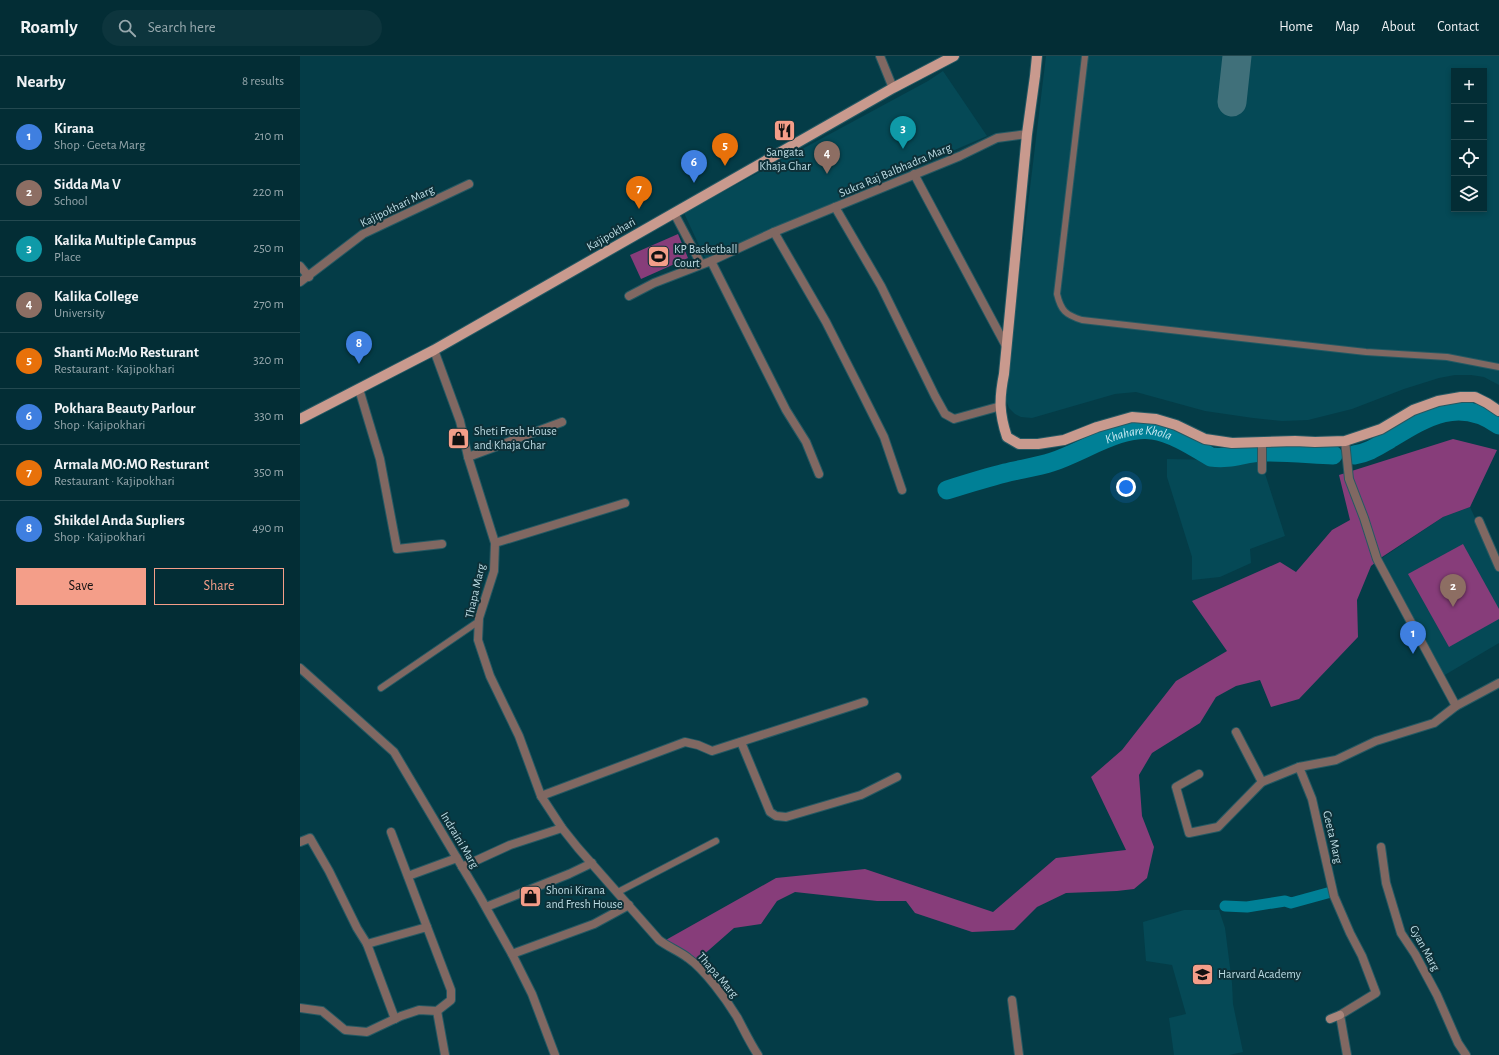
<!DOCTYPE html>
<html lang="en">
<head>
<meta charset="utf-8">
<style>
	:root { --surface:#032d35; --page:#0d353d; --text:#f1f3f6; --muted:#97a8ad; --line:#244950; --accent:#f49e89 }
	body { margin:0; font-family:"Alegreya Sans",sans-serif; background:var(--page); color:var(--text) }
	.controls { position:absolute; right:12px; top:12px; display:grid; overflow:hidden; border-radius:0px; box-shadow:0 2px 6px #0003 }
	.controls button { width:36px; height:36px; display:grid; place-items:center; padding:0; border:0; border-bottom:1px solid var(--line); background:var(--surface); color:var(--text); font:20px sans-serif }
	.you { position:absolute; left:826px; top:431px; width:14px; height:14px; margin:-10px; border:3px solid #fff; border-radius:50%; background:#1a73e8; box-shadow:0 0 0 6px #1a73e833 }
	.badge { display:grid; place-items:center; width:26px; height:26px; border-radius:50%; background:var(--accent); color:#fff; font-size:13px; font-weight:700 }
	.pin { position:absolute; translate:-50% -33px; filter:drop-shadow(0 1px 2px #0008) }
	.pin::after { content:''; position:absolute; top:21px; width:14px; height:12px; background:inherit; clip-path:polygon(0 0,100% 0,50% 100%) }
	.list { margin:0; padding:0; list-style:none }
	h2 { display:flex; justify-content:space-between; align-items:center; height:52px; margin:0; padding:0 16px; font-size:17px }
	h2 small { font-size:13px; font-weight:400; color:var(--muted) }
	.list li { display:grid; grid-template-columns:26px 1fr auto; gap:12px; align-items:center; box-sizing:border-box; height:56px; padding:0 16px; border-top:1px solid var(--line) }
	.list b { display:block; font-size:15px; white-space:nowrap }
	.list p { margin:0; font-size:13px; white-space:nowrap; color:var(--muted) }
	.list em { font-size:13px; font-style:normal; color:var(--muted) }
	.actions { display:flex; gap:8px; padding:12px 16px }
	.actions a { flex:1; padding:9px 0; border:1px solid var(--accent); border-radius:0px; text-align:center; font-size:14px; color:var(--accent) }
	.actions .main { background:var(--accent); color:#111 }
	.icon { flex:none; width:22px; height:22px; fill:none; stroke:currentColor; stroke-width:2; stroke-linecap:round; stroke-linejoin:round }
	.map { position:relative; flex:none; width:1199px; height:999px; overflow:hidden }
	header { display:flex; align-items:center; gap:24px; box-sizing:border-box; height:56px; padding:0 20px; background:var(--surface); border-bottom:1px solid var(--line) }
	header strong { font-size:19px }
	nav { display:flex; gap:22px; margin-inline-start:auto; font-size:14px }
	.search { width:280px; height:36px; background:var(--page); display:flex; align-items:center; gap:10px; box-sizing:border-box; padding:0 14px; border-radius:22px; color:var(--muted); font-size:15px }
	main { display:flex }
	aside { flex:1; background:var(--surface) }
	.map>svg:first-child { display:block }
	.built { fill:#054956; fill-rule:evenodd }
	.green { fill:#873d7a }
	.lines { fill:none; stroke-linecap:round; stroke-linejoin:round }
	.canal { stroke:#008096; stroke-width:11 }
	.river { stroke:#008096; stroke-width:19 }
	.taxiway { stroke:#40707a; stroke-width:29 }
	.lane-casing { stroke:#255963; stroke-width:8 }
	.street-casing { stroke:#255963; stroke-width:10 }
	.secondary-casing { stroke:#255963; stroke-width:10 }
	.primary-casing { stroke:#255963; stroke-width:12 }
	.lane { stroke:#806862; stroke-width:6 }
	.street { stroke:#806862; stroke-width:8 }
	.secondary { stroke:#a9857b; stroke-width:8 }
	.primary { stroke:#c99a8e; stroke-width:10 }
	.labels { text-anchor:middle; stroke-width:4; stroke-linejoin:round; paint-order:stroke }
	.poi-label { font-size:12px; fill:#bcdbe3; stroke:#0d3038; text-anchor:start }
	.street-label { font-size:12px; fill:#bcdbe3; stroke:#0d3038 }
	.water-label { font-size:13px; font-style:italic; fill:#c5e8f1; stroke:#0d3038 }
</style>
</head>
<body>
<header>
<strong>Roamly</strong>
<div class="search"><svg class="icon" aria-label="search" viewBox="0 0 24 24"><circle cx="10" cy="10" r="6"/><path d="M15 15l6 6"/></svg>Search here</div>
<nav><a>Home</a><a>Map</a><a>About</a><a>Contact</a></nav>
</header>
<main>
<aside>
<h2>Nearby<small>8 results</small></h2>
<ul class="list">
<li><span class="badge" style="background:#3f7fe0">1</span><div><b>Kirana</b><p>Shop · Geeta Marg</p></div><em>210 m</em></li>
<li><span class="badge" style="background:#8d6e63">2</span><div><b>Sidda Ma V</b><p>School</p></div><em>220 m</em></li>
<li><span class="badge" style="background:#0f9aa8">3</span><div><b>Kalika Multiple Campus</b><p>Place</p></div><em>250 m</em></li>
<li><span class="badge" style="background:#8d6e63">4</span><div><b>Kalika College</b><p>University</p></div><em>270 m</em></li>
<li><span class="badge" style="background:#e8710a">5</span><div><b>Shanti Mo:Mo Resturant</b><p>Restaurant · Kajipokhari</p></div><em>320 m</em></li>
<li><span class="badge" style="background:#3f7fe0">6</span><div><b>Pokhara Beauty Parlour</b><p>Shop · Kajipokhari</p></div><em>330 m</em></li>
<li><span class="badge" style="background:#e8710a">7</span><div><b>Armala MO:MO Resturant</b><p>Restaurant · Kajipokhari</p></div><em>350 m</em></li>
<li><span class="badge" style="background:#3f7fe0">8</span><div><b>Shikdel Anda Supliers</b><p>Shop · Kajipokhari</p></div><em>490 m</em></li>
</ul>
<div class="actions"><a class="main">Save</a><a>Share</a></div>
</aside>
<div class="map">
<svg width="1199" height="999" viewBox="0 0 1199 999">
	<rect width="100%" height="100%" fill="#043c47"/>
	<!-- built -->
	<g class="built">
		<path d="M 746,0 L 1199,0 L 1199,329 L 1184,321 L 1171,319 L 1155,319 L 1139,322 L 1104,333 L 1052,353 L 1008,364 L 982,365 L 953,362 L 905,355 L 836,336 L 815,338 L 732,362 L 721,361 L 715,358 L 709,352 L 706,344 L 706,330 ZM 1154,15 L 1184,15 L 1184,153 L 1154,153 Z"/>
		<path d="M 643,15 L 687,80 L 405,202 L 384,157 L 628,25 Z"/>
		<path d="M 867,403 L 961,405 L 985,480 L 950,493 L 951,507 L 920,521 L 892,524 L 892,501 L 867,421 Z"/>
		<path d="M 1170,451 L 1199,514 L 1199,587 L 1143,620 L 1082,502 L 1143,461 Z"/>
		<path d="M 884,854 L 919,854 L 925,872 L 932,927 L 933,948 L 943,996 L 929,999 L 874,999 L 869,962 L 886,958 L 872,909 L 846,905 L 843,866 Z"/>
	</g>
	<!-- green -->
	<g class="green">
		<path d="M 378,178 L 388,202 L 341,223 L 330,199 Z"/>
		<path d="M 1153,383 L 1197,394 L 1170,451 L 1143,461 L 1082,501 L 1071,510 L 1057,544 L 1058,581 L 999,643 L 971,651 L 960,624 L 936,630 L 916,641 L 900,667 L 852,697 L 839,719 L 842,760 L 854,791 L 847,822 L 834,833 L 817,835 L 766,837 L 737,851 L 714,874 L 672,876 L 615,857 L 606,845 L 577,845 L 495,836 L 477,845 L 461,868 L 434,872 L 393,908 L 364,885 L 476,822 L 565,813 L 693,856 L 756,802 L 826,794 L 791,721 L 822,694 L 876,625 L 927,595 L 892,545 L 980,506 L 996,516 L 1032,474 L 1050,464 L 1039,419 Z"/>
		<path d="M 1163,488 L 1199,553 L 1199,563 L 1149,591 L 1108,518 Z"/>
	</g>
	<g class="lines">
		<!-- canal -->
		<path class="canal" d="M 925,850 L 947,851 L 985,845 L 991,847 L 1031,836"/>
		<!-- river -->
		<g class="river">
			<path d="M 1054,399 C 1068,397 1078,390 1090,383 C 1126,361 1159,340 1199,369"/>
			<path id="s1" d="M 647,434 C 666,428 685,422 705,417 C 721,413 737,411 752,406 C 783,396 821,369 853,374 C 873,377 894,391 911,401 C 932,404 945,396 964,396 C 987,396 1010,398 1033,399"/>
		</g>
		<!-- taxiway -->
		<path class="taxiway" d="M 932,46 L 937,0"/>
		<defs>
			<g id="lane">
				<path d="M 785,0 L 757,238 C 761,255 766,259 782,264 L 1066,296 L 1147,301 L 1199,311"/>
				<path d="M 81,632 L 179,565"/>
				<path d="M 318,836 L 416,785"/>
			</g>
			<g id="street">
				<path d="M 580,0 L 593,32"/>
				<path d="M 614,118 L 706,290"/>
				<path d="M 535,151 L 581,230 L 635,340 L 645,358 L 654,363 L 701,350"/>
				<path d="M 374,157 L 401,208"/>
				<path d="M 474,176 L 660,100 L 697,82 L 727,78"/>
				<path d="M 411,205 L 486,354 L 506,386 L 519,418"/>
				<path d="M 0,210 L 9,221"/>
				<path d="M 0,226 L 63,178 L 169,128"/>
				<path d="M 329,240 L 354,227 L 411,205 L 474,176 L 526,266 L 561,335 L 584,381 L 602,434"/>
				<path d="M 134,294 L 160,365 L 168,401 L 195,487 L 194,515 L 179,562 L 178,584 L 190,620 L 219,680 L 241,740 L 262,772 L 278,792 L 359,884 C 368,891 379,895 388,902 C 405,914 426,943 437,961 C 444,974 450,987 458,999"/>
				<path d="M 59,333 L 80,403 L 97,493 L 142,488"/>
				<path d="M 1045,385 L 1049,423 L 1064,462 L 1077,503 L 1156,650 L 1199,627"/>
				<path d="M 168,401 L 262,366"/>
				<path d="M 962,414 L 962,386"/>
				<path d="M 1179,465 L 1199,511"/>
				<path d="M 195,487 L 325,447"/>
				<path d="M 0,612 L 94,696 L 180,841 L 212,898 L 232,938 L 255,999"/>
				<path d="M 936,676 L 962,726"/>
				<path d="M 441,686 L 470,756 L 476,760 L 486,761 L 561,739 L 597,721"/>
				<path d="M 899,718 L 876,731 L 889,777 L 918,771 L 962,726 L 999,711"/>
				<path d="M 241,740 L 385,686 L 398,689 L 412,695 L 564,646"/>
				<path d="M 91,776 L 127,871"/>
				<path d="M 0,786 L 10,782 L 29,815 L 57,872 L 67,888 L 127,871 L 151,934 L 151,944 L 137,955 L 119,954 L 101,960 L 67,976 L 45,974 L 22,955 L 0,952"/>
				<path d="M 1081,791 L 1086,827 L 1101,877 L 1115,898 L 1137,939 L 1158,987 L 1166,999"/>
				<path d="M 162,811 L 210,789 L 262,772"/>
				<path d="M 108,820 L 157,802"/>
				<path d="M 186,851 L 269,818 L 292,807"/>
				<path d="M 67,888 L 95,963"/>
				<path d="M 212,898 L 294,868 L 329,849"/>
				<path d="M 712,944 L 719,999"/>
				<path d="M 137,955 L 145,999"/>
				<path d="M 1047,999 L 1040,959 L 1076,937 L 1062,900 L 1050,877 L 1034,840 L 1012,743 L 999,711 L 1036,704 L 1076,685 L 1134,667 L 1156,650"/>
			</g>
			<path id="secondary" d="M 1030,963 L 1040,959"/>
			<g id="primary">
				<path d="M 737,0 L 735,20 L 727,78 L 704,318 C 699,343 699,357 707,381 L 719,388 L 738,388 L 764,384 L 797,371 L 832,361 L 856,363 L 876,369 L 905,383 L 932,387 L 995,385 L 1015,386 L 1045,385 L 1081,373 L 1113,354 L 1138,345 L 1161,341 L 1175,341 L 1187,347 L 1199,355"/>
				<path d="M 0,363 L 134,294 L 593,32 L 654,0"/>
			</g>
		</defs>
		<!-- lane casing -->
		<use href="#lane" class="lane-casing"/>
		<!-- street casing -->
		<use href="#street" class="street-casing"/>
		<!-- secondary casing -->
		<use href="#secondary" class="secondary-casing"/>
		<!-- primary casing -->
		<use href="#primary" class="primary-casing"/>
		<!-- lane -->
		<use href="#lane" class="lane"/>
		<!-- street -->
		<use href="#street" class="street"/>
		<!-- secondary -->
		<use href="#secondary" class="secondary"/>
		<!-- primary -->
		<use href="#primary" class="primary"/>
	</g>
	<!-- icons -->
	<defs>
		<symbol id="restaurant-square" viewBox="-11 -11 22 22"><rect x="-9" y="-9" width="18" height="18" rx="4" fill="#f49e89" stroke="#0d3038"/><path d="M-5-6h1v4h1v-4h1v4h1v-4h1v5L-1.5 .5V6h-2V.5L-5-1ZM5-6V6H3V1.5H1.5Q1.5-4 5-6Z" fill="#111"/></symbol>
		<symbol id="stadium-square" viewBox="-11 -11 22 22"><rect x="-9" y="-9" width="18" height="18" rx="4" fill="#f49e89" stroke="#0d3038"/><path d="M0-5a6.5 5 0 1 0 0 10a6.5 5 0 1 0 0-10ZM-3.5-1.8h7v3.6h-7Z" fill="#111"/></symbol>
		<symbol id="shop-square" viewBox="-11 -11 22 22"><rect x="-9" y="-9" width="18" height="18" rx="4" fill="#f49e89" stroke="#0d3038"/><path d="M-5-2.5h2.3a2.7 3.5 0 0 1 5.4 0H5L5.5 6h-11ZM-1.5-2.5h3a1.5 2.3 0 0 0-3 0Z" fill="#111"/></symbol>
		<symbol id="school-square" viewBox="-11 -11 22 22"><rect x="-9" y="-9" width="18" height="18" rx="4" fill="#f49e89" stroke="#0d3038"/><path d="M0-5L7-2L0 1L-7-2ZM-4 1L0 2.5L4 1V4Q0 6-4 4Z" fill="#111"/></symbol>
	</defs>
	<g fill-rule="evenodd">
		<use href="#restaurant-square" x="472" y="62" width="25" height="25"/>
		<use href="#stadium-square" x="346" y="188" width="25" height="25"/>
		<use href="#shop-square" x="146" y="370" width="25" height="25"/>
		<use href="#shop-square" x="218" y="828" width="25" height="25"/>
		<use href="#school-square" x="890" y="906" width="25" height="25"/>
	</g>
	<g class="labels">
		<!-- poi labels -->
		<g class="poi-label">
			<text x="485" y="100" text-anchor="middle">Sangata<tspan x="485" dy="14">Khaja Ghar</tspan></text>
			<text x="374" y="197">KP Basketball<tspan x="374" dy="14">Court</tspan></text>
			<text x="174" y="379">Sheti Fresh House<tspan x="174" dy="14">and Khaja Ghar</tspan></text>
			<text x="246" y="838">Shoni Kirana<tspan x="246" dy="14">and Fresh House</tspan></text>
			<text x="918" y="922">Harvard Academy</text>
		</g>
		<!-- street labels -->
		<g class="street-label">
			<text transform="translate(595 114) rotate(-23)" y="4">Sukra Raj Balbhadra Marg</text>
			<text transform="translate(97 150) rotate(-26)" y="4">Kajipokhari Marg</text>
			<text transform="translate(311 178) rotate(-30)" y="4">Kajipokhari</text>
			<text transform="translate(175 535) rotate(-77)" y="4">Thapa Marg</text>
			<text transform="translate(1033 781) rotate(77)" y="4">Geeta Marg</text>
			<text transform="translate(160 784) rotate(59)" y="4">Indraini Marg</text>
			<text transform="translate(1125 892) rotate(61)" y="4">Gyan Marg</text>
			<text transform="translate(418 919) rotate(49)" y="4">Thapa Marg</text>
		</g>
		<!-- water labels -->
		<g class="water-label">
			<text dy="5" stroke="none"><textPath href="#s1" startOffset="201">Khahare Khola</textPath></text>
		</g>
	</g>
</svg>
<div class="controls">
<button>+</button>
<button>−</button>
<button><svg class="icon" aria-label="locate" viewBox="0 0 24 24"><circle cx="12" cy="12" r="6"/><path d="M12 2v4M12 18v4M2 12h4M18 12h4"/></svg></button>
<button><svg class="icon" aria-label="layers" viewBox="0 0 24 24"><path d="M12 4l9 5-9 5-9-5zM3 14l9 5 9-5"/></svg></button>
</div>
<div class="you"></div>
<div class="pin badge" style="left:1113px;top:598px;background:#3f7fe0">1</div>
<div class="pin badge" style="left:1153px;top:551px;background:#8d6e63">2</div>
<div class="pin badge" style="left:603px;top:93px;background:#0f9aa8">3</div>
<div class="pin badge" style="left:527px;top:118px;background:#8d6e63">4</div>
<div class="pin badge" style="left:425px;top:110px;background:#e8710a">5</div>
<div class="pin badge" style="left:394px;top:127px;background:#3f7fe0">6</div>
<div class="pin badge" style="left:339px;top:153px;background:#e8710a">7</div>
<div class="pin badge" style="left:59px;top:308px;background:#3f7fe0">8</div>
</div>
</main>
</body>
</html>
